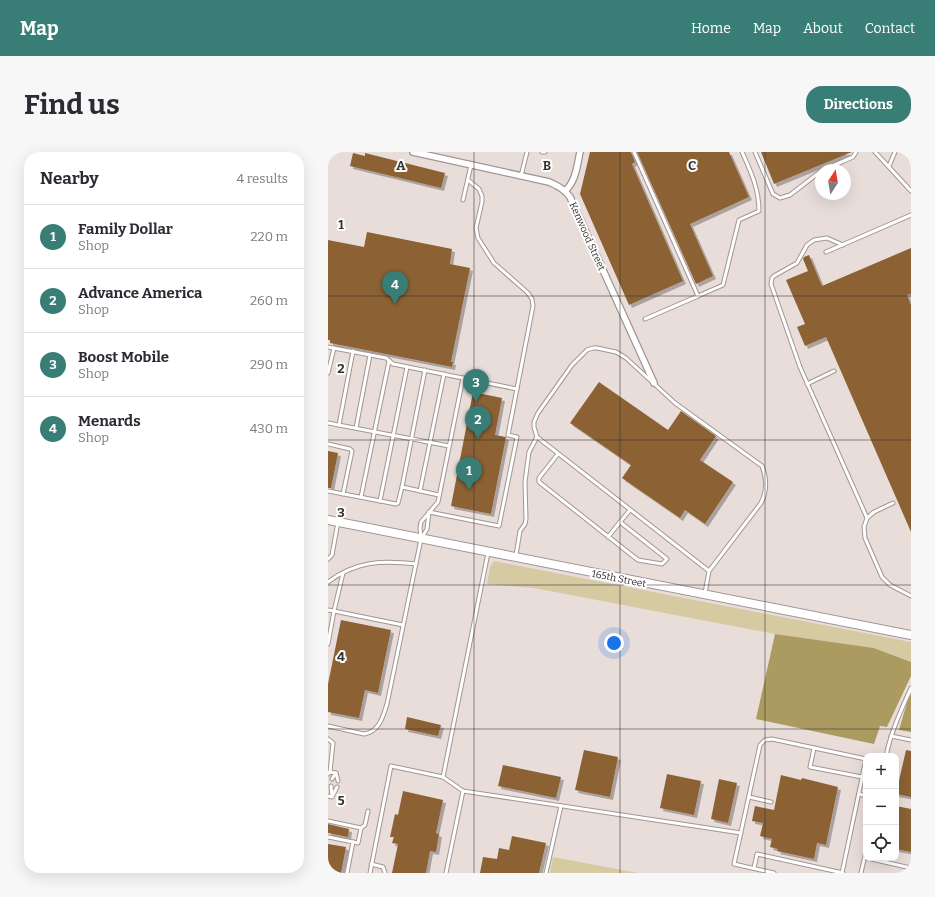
<!DOCTYPE html>
<html lang="en">
<head>
<meta charset="utf-8">
<style>
	:root { --surface:#fff; --page:#f7f7f7; --text:#2b2b33; --muted:#7c7c81; --line:#e1e1e2; --accent:#387e76 }
	body { margin:0; font-family:Bitter,serif; background:var(--page); color:var(--text) }
	.controls { position:absolute; right:12px; bottom:12px; display:grid; overflow:hidden; border-radius:8px; box-shadow:0 4px 16px #0002 }
	.controls button { width:36px; height:36px; display:grid; place-items:center; padding:0; border:0; border-bottom:1px solid var(--line); background:var(--surface); color:var(--text); font:20px sans-serif }
	.compass { position:absolute; left:487px; top:12px; width:36px; height:36px; border-radius:50%; background:var(--surface); box-shadow:0 4px 16px #0002; rotate:12deg }
	.you { position:absolute; left:286px; top:491px; width:14px; height:14px; margin:-10px; border:3px solid #fff; border-radius:50%; background:#1a73e8; box-shadow:0 0 0 6px #1a73e833 }
	.badge { display:grid; place-items:center; width:26px; height:26px; border-radius:50%; background:var(--accent); color:#fff; font-size:13px; font-weight:700 }
	.pin { position:absolute; translate:-50% -33px; filter:drop-shadow(0 1px 2px #0008) }
	.pin::after { content:''; position:absolute; top:21px; width:14px; height:12px; background:inherit; clip-path:polygon(0 0,100% 0,50% 100%) }
	.list { margin:0; padding:0; list-style:none }
	h2 { display:flex; justify-content:space-between; align-items:center; height:52px; margin:0; padding:0 16px; font-size:17px }
	h2 small { font-size:13px; font-weight:400; color:var(--muted) }
	.list li { display:grid; grid-template-columns:26px 1fr auto; gap:12px; align-items:center; box-sizing:border-box; height:64px; padding:0 16px; border-top:1px solid var(--line) }
	.list b { display:block; font-size:15px; white-space:nowrap }
	.list p { margin:0; font-size:13px; white-space:nowrap; color:var(--muted) }
	.list em { font-size:13px; font-style:normal; color:var(--muted) }
	.icon { flex:none; width:22px; height:22px; fill:none; stroke:currentColor; stroke-width:2; stroke-linecap:round; stroke-linejoin:round }
	.map { position:relative; flex:none; width:583px; height:721px; overflow:hidden; border-radius:16px }
	header { display:flex; align-items:center; gap:24px; box-sizing:border-box; height:56px; padding:0 20px; background:var(--accent); color:#fff }
	header strong { font-size:19px }
	nav { display:flex; gap:22px; margin-inline-start:auto; font-size:14px }
	.intro { display:flex; align-items:center; justify-content:space-between; box-sizing:border-box; height:96px; padding:0 24px }
	h1 { margin:0; font-size:28px }
	.button { padding:10px 18px; border-radius:16px; background:var(--accent); color:#fff; font-size:14px; font-weight:700 }
	main { display:flex; gap:24px; padding:0 24px }
	aside { flex:1; background:var(--surface); border-radius:16px; box-shadow:0 4px 16px #0002 }
	.map>svg:first-child { display:block }
	.green { fill:#d5caa2 }
	.forest { fill:#ab9b60 }
	.building { fill:#8c6236; filter:url(#shadow) }
	.lines { fill:none; stroke-linecap:round; stroke-linejoin:round }
	.lane-casing { stroke:#a19693; stroke-width:5 }
	.street-casing { stroke:#a19693; stroke-width:8 }
	.secondary-casing { stroke:#a19693; stroke-width:10 }
	.lane { stroke:#fff; stroke-width:3 }
	.street { stroke:#fff; stroke-width:5.5 }
	.secondary { stroke:#fff; stroke-width:8 }
	.grid { fill:none; stroke:#35312f; stroke-width:1; stroke-opacity:0.55 }
	.labels { text-anchor:middle; stroke-width:4; stroke-linejoin:round; paint-order:stroke }
	.street-label { font-size:10px; fill:#35312f; stroke:#fff }
	.grid-label { font-size:13px; text-anchor:middle; font-weight:bold; fill:#35312f; stroke:#fff; stroke-width:4; stroke-linejoin:round; paint-order:stroke }
</style>
</head>
<body>
<header>
<strong>Map</strong>
<nav><a>Home</a><a>Map</a><a>About</a><a>Contact</a></nav>
</header>
<div class="intro"><h1>Find us</h1><a class="button">Directions</a></div>
<main>
<aside>
<h2>Nearby<small>4 results</small></h2>
<ul class="list">
<li><span class="badge">1</span><div><b>Family Dollar</b><p>Shop</p></div><em>220 m</em></li>
<li><span class="badge">2</span><div><b>Advance America</b><p>Shop</p></div><em>260 m</em></li>
<li><span class="badge">3</span><div><b>Boost Mobile</b><p>Shop</p></div><em>290 m</em></li>
<li><span class="badge">4</span><div><b>Menards</b><p>Shop</p></div><em>430 m</em></li>
</ul>
</aside>
<div class="map">
<svg width="583" height="721" viewBox="0 0 583 721">
	<defs>
		<filter id="shadow"><feDropShadow dx="3" dy="3" stdDeviation="0" flood-color="#0004"/></filter>
	</defs>
	<rect width="100%" height="100%" fill="#e9ddda"/>
	<!-- green -->
	<g class="green">
		<path d="M 166,409 L 583,490 L 583,510 L 546,496 L 447,482 L 206,436 L 159,432 L 162,415 Z"/>
		<path d="M 225,705 L 310,721 L 222,721 Z"/>
	</g>
	<!-- forest -->
	<g class="forest">
		<path d="M 447,482 L 546,496 L 583,510 L 583,524 L 559,575 L 552,574 L 546,592 L 428,567 Z"/>
		<path d="M 583,542 L 583,580 L 571,578 L 580,547 Z"/>
	</g>
	<!-- building -->
	<g class="building">
		<path d="M 262,0 L 303,0 L 307,10 L 304,12 L 355,129 L 301,153 L 252,42 Z"/>
		<path d="M 309,0 L 401,0 L 421,45 L 362,72 L 385,124 L 368,132 Z"/>
		<path d="M 433,0 L 524,0 L 446,32 Z"/>
		<path d="M 25,1 L 37,4 L 37,1 L 117,21 L 113,36 L 22,14 Z"/>
		<path d="M 39,80 L 124,97 L 122,112 L 142,116 L 123,210 L 125,210 L 124,215 L 2,191 L 2,188 L 0,188 L 0,88 L 36,95 Z"/>
		<path d="M 583,96 L 583,142 L 579,143 L 583,153 L 583,380 L 498,185 L 477,194 L 469,175 L 477,172 L 458,128 L 480,119 L 475,107 L 476,105 L 481,103 L 494,134 Z"/>
		<path d="M 271,230 L 340,278 L 353,259 L 388,284 L 372,308 L 405,330 L 377,372 L 357,358 L 352,366 L 294,326 L 303,313 L 242,271 Z"/>
		<path d="M 145,240 L 174,246 L 167,283 L 178,285 L 163,362 L 123,354 Z"/>
		<path d="M 0,299 L 10,301 L 3,336 L 0,336 Z"/>
		<path d="M 13,468 L 63,478 L 50,541 L 37,538 L 31,566 L 0,560 L 0,532 Z"/>
		<path d="M 79,565 L 113,573 L 110,584 L 77,577 Z"/>
		<path d="M 256,598 L 290,605 L 282,645 L 247,638 Z"/>
		<path d="M 578,598 L 583,599 L 583,645 L 568,642 Z"/>
		<path d="M 175,613 L 233,625 L 228,646 L 170,634 Z"/>
		<path d="M 339,622 L 373,629 L 366,663 L 332,656 Z"/>
		<path d="M 453,623 L 473,628 L 474,626 L 510,635 L 498,693 L 489,691 L 486,707 L 449,699 L 450,697 L 442,695 L 444,687 L 432,684 L 435,671 L 424,669 L 427,654 L 446,658 Z"/>
		<path d="M 391,627 L 409,631 L 400,671 L 383,667 Z"/>
		<path d="M 75,639 L 115,648 L 108,681 L 111,682 L 108,700 L 102,699 L 98,721 L 64,721 L 70,692 L 64,691 L 66,685 L 62,685 L 67,662 L 70,663 Z"/>
		<path d="M 568,654 L 583,657 L 583,700 L 568,697 Z"/>
		<path d="M 0,672 L 21,677 L 20,685 L 0,681 Z"/>
		<path d="M 184,684 L 218,691 L 211,721 L 152,721 L 155,705 L 169,707 L 171,696 L 181,698 Z"/>
		<path d="M 0,692 L 18,695 L 13,721 L 0,721 Z"/>
	</g>
	<g class="lines">
		<defs>
			<g id="lane">
				<path d="M 214,0 L 217,0"/>
				<path d="M 306,0 L 370,144 L 395,133 L 411,68 L 431,59 C 431,37 423,20 414,0"/>
				<path d="M 427,0 L 445,42 L 452,46 L 462,43 L 493,19"/>
				<path d="M 547,0 L 583,39"/>
				<path d="M 561,14 L 567,0"/>
				<path d="M 495,18 L 525,5 L 528,0"/>
				<path d="M 193,24 L 199,0"/>
				<path d="M 135,48 L 143,13"/>
				<path d="M 515,93 L 499,86 L 486,88 L 479,93 L 469,111 L 446,124 L 444,126 L 443,132 L 472,215 L 539,366"/>
				<path d="M 498,100 L 583,63"/>
				<path d="M 317,167 L 370,144"/>
				<path d="M 0,195 L 58,206 L 65,212 L 189,237"/>
				<path d="M 0,221 L 6,196"/>
				<path d="M 479,232 L 506,219"/>
				<path d="M 0,271 L 121,294"/>
				<path d="M 11,273 L 25,199"/>
				<path d="M 28,276 L 42,203"/>
				<path d="M 0,292 L 22,297 L 24,299 L 15,342"/>
				<path d="M 230,302 L 211,326 L 211,330 L 310,408 L 334,412 L 339,407 L 292,370 L 302,358"/>
				<path d="M 74,335 L 97,218"/>
				<path d="M 0,339 L 68,352 L 70,351 L 74,335 L 111,343"/>
				<path d="M 92,339 L 116,222"/>
				<path d="M 33,345 L 61,209"/>
				<path d="M 52,349 L 79,215"/>
				<path d="M 565,351 L 546,360 L 539,366 L 536,375 L 537,386 L 554,425 L 562,433 L 583,444"/>
				<path d="M 101,360 L 171,374 L 189,285 L 180,283 L 205,154 L 204,147 L 200,141 L 166,111 L 150,86 L 148,76 L 154,50 L 154,44 L 151,37 L 140,28"/>
				<path d="M 93,385 L 92,376 L 93,370 L 110,350 L 135,226"/>
				<path d="M 280,385 L 292,370"/>
				<path d="M 188,403 L 192,379 L 197,372 L 198,367 L 197,330 L 201,300 L 209,285"/>
				<path d="M 0,407 L 4,403 L 10,370"/>
				<path d="M 0,430 C 28,409 54,408 88,412"/>
				<path d="M 377,441 L 381,419 L 433,351 C 439,340 439,326 434,314 L 347,251 L 298,206 L 288,200 L 269,196 L 265,196 L 259,198 L 244,213 L 210,261 L 206,270 L 206,275 L 209,285 L 381,419"/>
				<path d="M 0,458 L 6,459 L 15,421"/>
				<path d="M 0,492 L 6,459 L 75,473"/>
				<path d="M 0,574 L 36,582 C 51,580 55,565 59,552 L 93,387 L 99,377 L 101,360"/>
				<path d="M 563,584 L 583,588"/>
				<path d="M 0,587 L 5,591 L 2,620 L 0,622"/>
				<path d="M 486,596 L 482,615 L 534,625"/>
				<path d="M 558,604 C 563,580 573,558 583,536"/>
				<path d="M 2,620 L 8,621 L 10,629"/>
				<path d="M 115,625 L 160,401"/>
				<path d="M 4,627 L 8,621"/>
				<path d="M 3,634 L 4,644"/>
				<path d="M 135,639 L 413,681"/>
				<path d="M 531,642 L 538,644"/>
				<path d="M 0,644 L 4,645 L 9,635"/>
				<path d="M 421,645 L 443,650"/>
				<path d="M 0,669 L 33,676 L 30,691 L 25,690"/>
				<path d="M 33,676 L 37,673 L 40,659"/>
				<path d="M 0,685 L 25,690 L 19,721"/>
				<path d="M 539,706 L 583,716"/>
				<path d="M 43,712 L 55,715 L 57,721"/>
				<path d="M 426,716 L 429,702 L 515,721"/>
				<path d="M 42,721 L 63,614 L 115,625 L 135,639 L 118,721"/>
				<path d="M 218,721 L 233,654"/>
				<path d="M 446,721 L 406,712 L 432,593 L 437,588 L 444,587 L 538,607 L 514,721"/>
				<path d="M 533,721 L 538,699"/>
			</g>
			<g id="street">
				<path d="M 85,0 L 221,30 C 230,34 236,37 242,45 L 326,231"/>
				<path d="M 237,39 C 248,29 249,14 252,0"/>
			</g>
			<path id="secondary" d="M 0,368 L 583,483"/>
		</defs>
		<!-- lane casing -->
		<use href="#lane" class="lane-casing"/>
		<!-- street casing -->
		<use href="#street" class="street-casing"/>
		<!-- secondary casing -->
		<use href="#secondary" class="secondary-casing"/>
		<!-- lane -->
		<use href="#lane" class="lane"/>
		<!-- street -->
		<use href="#street" class="street"/>
		<!-- secondary -->
		<use href="#secondary" class="secondary"/>
	</g>
	<!-- grid -->
	<path class="grid" d="M 146,0 L 146,721M 292,0 L 292,721M 437,0 L 437,721M 0,144 L 583,144M 0,288 L 583,288M 0,433 L 583,433M 0,577 L 583,577"/>
	<g class="labels">
		<!-- street labels -->
		<g class="street-label">
			<text transform="translate(260 84) rotate(66)" y="4">Kenwood Street</text>
			<text transform="translate(291 426) rotate(11)" y="4">165th Street</text>
		</g>
	</g>
	<g class="grid-label">
		<text x="73" y="18">A</text>
		<text x="219" y="18">B</text>
		<text x="364" y="18">C</text>
		<text x="13" y="77">1</text>
		<text x="13" y="221">2</text>
		<text x="13" y="365">3</text>
		<text x="13" y="509">4</text>
		<text x="13" y="653">5</text>
	</g>
</svg>
<div class="controls">
<button>+</button>
<button>−</button>
<button><svg class="icon" aria-label="locate" viewBox="0 0 24 24"><circle cx="12" cy="12" r="6"/><path d="M12 2v4M12 18v4M2 12h4M18 12h4"/></svg></button>
</div>
<svg class="compass" viewBox="-18 -18 36 36"><path d="M0-13l5 13h-10z" fill="#e53935"/><path d="M0 13l5-13h-10z" fill="#7c7c81"/></svg>
<div class="you"></div>
<div class="pin badge" style="left:141px;top:338px">1</div>
<div class="pin badge" style="left:150px;top:287px">2</div>
<div class="pin badge" style="left:148px;top:250px">3</div>
<div class="pin badge" style="left:67px;top:152px">4</div>
</div>
</main>
</body>
</html>
